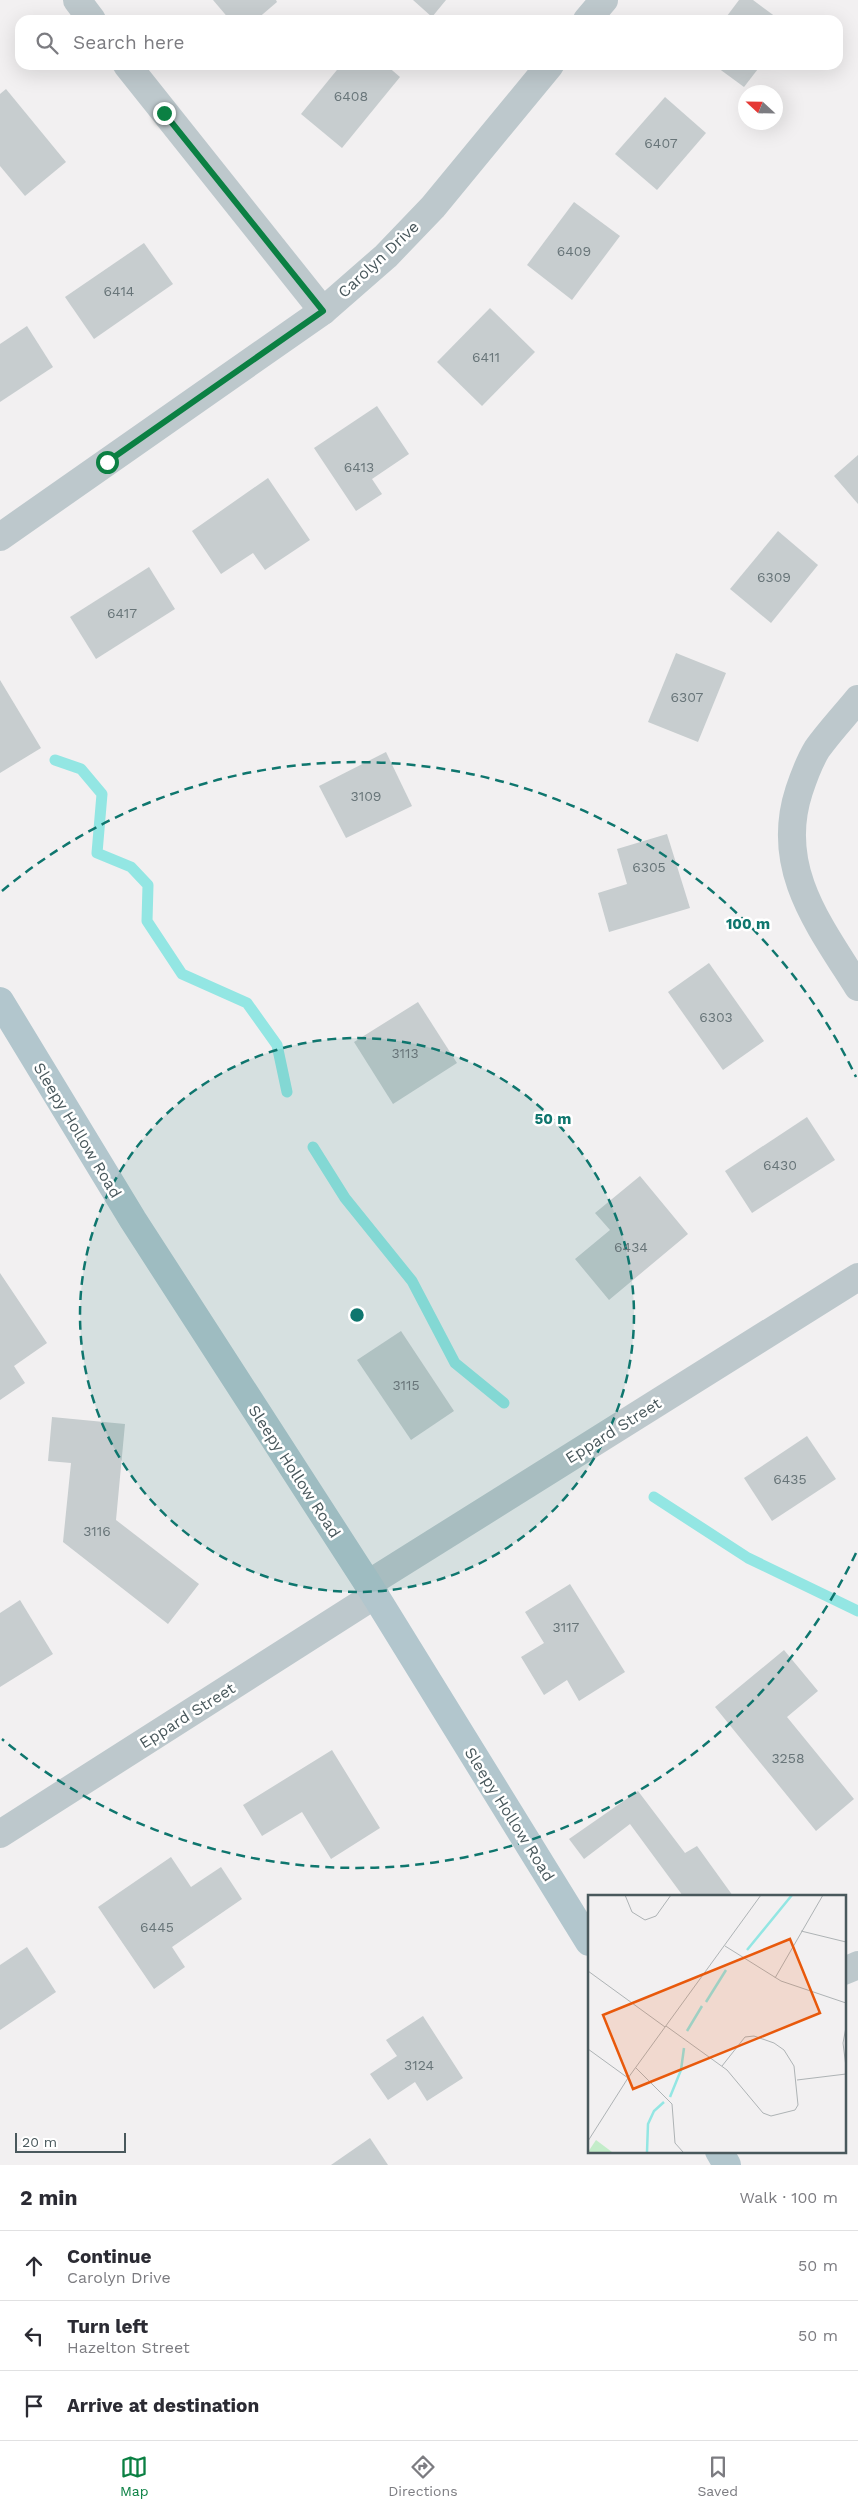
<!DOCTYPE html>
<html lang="en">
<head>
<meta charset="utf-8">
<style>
	:root { --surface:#fff; --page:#f2f2f3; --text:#2b2b33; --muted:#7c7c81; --line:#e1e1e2; --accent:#0b8043 }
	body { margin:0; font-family:"Work Sans",sans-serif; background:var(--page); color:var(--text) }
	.compass { position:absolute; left:738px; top:85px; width:45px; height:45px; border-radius:50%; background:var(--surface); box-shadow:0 5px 20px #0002; rotate:292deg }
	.scale { position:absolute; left:15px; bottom:12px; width:111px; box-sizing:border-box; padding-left:5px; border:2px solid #49585c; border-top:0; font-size:14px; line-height:18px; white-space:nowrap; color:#49585c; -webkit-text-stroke:4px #fff; paint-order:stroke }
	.stop { position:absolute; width:15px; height:15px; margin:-11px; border:4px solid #0b8043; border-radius:50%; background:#fff }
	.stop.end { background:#0b8043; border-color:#fff; box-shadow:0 1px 5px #0008 }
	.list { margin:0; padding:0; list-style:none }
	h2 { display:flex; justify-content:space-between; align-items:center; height:65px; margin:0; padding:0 20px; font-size:21px }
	h2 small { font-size:16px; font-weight:400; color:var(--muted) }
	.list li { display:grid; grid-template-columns:32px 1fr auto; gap:15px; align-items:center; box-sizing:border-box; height:70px; padding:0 20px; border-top:1px solid var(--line) }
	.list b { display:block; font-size:19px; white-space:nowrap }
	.list p { margin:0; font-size:16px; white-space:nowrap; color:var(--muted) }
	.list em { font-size:16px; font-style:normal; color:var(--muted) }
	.icon { flex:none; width:28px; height:28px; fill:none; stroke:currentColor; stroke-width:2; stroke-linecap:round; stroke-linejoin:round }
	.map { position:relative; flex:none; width:858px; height:2165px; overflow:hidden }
	.search { position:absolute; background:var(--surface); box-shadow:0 5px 20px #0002; left:15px; right:15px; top:15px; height:55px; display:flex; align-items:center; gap:12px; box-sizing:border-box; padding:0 18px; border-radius:15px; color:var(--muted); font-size:19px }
	.sheet { height:275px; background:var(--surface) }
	nav { display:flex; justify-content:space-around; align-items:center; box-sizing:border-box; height:70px; border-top:1px solid var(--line); background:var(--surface); font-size:14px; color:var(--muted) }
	nav a { display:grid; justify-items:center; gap:2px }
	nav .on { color:var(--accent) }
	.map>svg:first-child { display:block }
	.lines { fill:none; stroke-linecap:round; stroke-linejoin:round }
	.stream { stroke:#93e6e3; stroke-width:11 }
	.building { fill:#c7cdcf }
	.minor { stroke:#bdc8cc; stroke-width:28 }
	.major { stroke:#b2c6cd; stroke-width:28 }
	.route { stroke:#0b8043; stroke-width:6 }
	.ring { fill:none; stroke:#0f766e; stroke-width:2.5; stroke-dasharray:9 6 }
	.labels { text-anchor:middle; stroke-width:5; stroke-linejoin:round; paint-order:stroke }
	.number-label { font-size:14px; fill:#687579 }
	.street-label { font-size:16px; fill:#49585c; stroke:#fff }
	.inset-river { fill:none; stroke:#93e6e3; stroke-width:2.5 }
	.inset-road { fill:none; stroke:#aeb3b5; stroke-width:1 }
	.view { fill:#e8590c; fill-opacity:0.15; stroke:#e8590c; stroke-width:2.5 }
	.inset-edge { fill:none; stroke:#49585c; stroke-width:2.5 }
	.centre { fill:#0f766e; stroke:#fff; stroke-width:2.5 }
	.ring-label { font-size:15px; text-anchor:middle; font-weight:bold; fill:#0f766e; stroke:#fff; stroke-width:5; stroke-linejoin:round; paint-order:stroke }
</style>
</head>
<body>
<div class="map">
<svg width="858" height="2165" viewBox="0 0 858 2165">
	<rect width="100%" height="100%" fill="#f2f0f1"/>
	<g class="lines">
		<!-- stream -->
		<g class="stream">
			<path d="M 55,760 L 81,769 L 102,794 L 97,853 L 131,867 L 148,885 L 147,921 L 182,974 L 247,1003 L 277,1045 L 287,1092"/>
			<path d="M 313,1147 L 345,1198 L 412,1281 L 455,1363 L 504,1403"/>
			<path d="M 654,1497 L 748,1558 L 858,1611"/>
		</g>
	</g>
	<!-- building -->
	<g class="building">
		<path d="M 213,0 L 276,0 L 277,2 L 256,20 L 230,20 Z"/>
		<path d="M 413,0 L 446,0 L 432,17 Z"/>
		<path d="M 739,0 L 753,0 L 780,20 L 724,20 Z"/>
		<path d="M 341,65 L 386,65 L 400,77 L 342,148 L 301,114 Z"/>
		<path d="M 714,65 L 761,65 L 744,87 Z"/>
		<path d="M 6,89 L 66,162 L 25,196 L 0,166 L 0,94 Z"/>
		<path d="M 665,97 L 706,133 L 657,190 L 615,154 Z"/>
		<path d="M 574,202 L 620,236 L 572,300 L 527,265 Z"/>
		<path d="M 144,243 L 173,284 L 94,339 L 65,297 Z"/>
		<path d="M 490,308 L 535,352 L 482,406 L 437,362 Z"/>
		<path d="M 27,326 L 53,367 L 0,402 L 0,344 Z"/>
		<path d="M 377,406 L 409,454 L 372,479 L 382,494 L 356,511 L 314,448 Z"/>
		<path d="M 858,455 L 858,504 L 834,476 Z"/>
		<path d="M 268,478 L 310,540 L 265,570 L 253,553 L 221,574 L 192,531 Z"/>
		<path d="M 778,531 L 818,565 L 771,623 L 730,589 Z"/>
		<path d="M 149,567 L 175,609 L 96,659 L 70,617 Z"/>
		<path d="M 676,653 L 726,673 L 698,742 L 648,722 Z"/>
		<path d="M 0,680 L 41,748 L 0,773 Z"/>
		<path d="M 386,752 L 412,806 L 346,838 L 319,786 Z"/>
		<path d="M 667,834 L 690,908 L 609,932 L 598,893 L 627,884 L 617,849 Z"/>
		<path d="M 709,963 L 764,1041 L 723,1070 L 668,992 Z"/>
		<path d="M 418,1002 L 457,1063 L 393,1104 L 354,1042 Z"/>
		<path d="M 807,1117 L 835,1160 L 752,1213 L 725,1171 Z"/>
		<path d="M 640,1176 L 688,1234 L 609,1300 L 575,1259 L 610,1230 L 595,1213 Z"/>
		<path d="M 0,1273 L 47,1343 L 14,1366 L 25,1383 L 0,1400 Z"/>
		<path d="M 401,1331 L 454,1411 L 411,1440 L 357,1360 Z"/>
		<path d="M 52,1417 L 125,1424 L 116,1520 L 199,1584 L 168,1624 L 63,1542 L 71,1463 L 48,1461 Z"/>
		<path d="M 807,1436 L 836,1479 L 772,1521 L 744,1478 Z"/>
		<path d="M 570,1584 L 625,1672 L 579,1701 L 567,1680 L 544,1695 L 521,1657 L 544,1643 L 525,1612 Z"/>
		<path d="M 20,1600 L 53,1654 L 0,1687 L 0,1613 Z"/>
		<path d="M 784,1650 L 818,1691 L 787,1717 L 854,1799 L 816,1831 L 715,1707 Z"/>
		<path d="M 332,1750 L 380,1828 L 331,1859 L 302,1812 L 262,1836 L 243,1805 Z"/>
		<path d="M 638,1791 L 685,1853 L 697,1846 L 733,1896 L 683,1896 L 630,1824 L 584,1859 L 569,1839 Z"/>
		<path d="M 171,1857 L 191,1887 L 221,1867 L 242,1899 L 172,1947 L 185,1967 L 154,1989 L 98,1907 Z"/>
		<path d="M 27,1947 L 56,1992 L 0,2030 L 0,1965 Z"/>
		<path d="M 423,2016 L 463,2078 L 427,2101 L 415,2082 L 388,2100 L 370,2074 L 397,2056 L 386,2040 Z"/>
		<path d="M 370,2138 L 388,2165 L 331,2165 Z"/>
	</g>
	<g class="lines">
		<!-- minor -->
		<g class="minor">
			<path d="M 77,0 L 92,20"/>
			<path d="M 587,20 L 604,0"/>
			<path d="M 127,65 L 323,311"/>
			<path d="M 0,537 L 323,311 L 386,256 L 433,207 L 550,65"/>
			<path d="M 858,699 C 845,715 829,732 817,749 C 809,762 804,776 799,791 C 774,868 819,925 858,987"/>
			<path d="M 368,1584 L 858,1277"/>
			<path d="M 0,1834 L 375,1595"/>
			<path d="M 844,1971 L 858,1965"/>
		</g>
		<!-- major -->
		<g class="major">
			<path d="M 0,1001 L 133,1220 L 368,1584 L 589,1942"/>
			<path d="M 719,2151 L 727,2165"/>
		</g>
	</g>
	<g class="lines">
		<!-- route -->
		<path class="route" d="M 107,462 L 323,311 L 164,113"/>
	</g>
	<!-- distance rings -->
	<circle cx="357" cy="1315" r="277" fill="#0f766e" fill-opacity=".12"/>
	<g class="ring">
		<circle cx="357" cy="1315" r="277"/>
		<path d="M856 1553A553 553 0 0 1 2 1739M2 891A553 553 0 0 1 856 1077"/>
	</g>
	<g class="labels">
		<!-- number labels -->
		<g class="number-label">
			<text x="351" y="101">6408</text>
			<text x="661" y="148">6407</text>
			<text x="574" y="256">6409</text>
			<text x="119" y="296">6414</text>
			<text x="486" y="362">6411</text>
			<text x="359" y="472">6413</text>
			<text x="774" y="582">6309</text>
			<text x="122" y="618">6417</text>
			<text x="687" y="702">6307</text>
			<text x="366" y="801">3109</text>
			<text x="649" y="872">6305</text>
			<text x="716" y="1022">6303</text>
			<text x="405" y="1058">3113</text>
			<text x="780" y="1170">6430</text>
			<text x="631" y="1252">6434</text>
			<text x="406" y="1390">3115</text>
			<text x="790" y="1484">6435</text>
			<text x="97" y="1536">3116</text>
			<text x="566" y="1632">3117</text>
			<text x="788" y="1763">3258</text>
			<text x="157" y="1932">6445</text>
			<text x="419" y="2070">3124</text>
		</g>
		<!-- street labels -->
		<g class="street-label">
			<text transform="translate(378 259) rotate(-43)" y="6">Carolyn Drive</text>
			<text transform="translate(78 1130) rotate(59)" y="6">Sleepy Hollow Road</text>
			<text transform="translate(613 1430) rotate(-32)" y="6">Eppard Street</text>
			<text transform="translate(295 1471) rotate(57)" y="6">Sleepy Hollow Road</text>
			<text transform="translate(187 1715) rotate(-32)" y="6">Eppard Street</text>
			<text transform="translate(510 1814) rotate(58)" y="6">Sleepy Hollow Road</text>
		</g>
	</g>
	<!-- overview -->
	<g transform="translate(588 1895)">
		<rect width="258" height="258" fill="#f2f0f1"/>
		<path d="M 8,245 L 24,257 L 0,257 Z" fill="#c3ecc9"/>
		<path class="inset-river" d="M 159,55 L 204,0M 118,107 L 138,75M 99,136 L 114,111M 82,202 L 93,175 L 96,153M 59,257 L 60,229 L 66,216 L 76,207"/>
		<path class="inset-road" d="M 37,0 L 44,17 L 57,25 L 68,21 L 83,0M 213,36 L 258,47M 137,51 L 193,86 L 258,108M 0,76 L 77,132M 187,83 L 235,0M 78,131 L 139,175 L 175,218 L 183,221 L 207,215 L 210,210 L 206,171 L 196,155 L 186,148 L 166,141 L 157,142 L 134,171M 258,132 L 255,148 L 258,172M 0,154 L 40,183M 48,173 L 84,209 L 87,248 L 95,257M 209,185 L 258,179M 0,246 L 40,183 L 173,0"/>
		<path class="view" d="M 202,44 L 232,118 L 45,194 L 15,120 Z"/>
		<rect width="258" height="258" class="inset-edge"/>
	</g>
	<circle cx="357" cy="1315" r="8" class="centre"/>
	<g class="ring-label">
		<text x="748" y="929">100 m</text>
		<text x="553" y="1124">50 m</text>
	</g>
</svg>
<svg class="compass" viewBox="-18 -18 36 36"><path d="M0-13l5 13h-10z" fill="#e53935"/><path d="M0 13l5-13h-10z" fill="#7c7c81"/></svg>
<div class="scale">20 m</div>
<div class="stop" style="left:107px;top:462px"></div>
<div class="stop end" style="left:164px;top:113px"></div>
<div class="search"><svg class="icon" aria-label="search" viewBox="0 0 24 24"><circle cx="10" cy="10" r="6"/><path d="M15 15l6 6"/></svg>Search here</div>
</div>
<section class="sheet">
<h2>2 min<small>Walk · 100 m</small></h2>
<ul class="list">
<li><svg class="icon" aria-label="ahead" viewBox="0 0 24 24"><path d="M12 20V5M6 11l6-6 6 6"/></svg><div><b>Continue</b><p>Carolyn Drive</p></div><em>50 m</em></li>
<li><svg class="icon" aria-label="left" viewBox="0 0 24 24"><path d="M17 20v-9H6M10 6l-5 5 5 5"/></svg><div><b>Turn left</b><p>Hazelton Street</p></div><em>50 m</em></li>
<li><svg class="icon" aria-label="arrive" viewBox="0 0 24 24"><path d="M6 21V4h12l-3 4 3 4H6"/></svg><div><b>Arrive at destination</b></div></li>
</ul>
</section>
<nav>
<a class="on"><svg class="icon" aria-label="map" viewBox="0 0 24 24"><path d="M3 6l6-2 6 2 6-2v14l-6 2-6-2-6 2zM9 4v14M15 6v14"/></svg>Map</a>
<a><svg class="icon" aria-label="directions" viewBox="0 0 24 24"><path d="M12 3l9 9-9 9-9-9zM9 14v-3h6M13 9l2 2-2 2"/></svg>Directions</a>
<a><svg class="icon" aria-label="saved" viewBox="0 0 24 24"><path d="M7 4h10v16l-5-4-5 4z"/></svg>Saved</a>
</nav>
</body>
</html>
